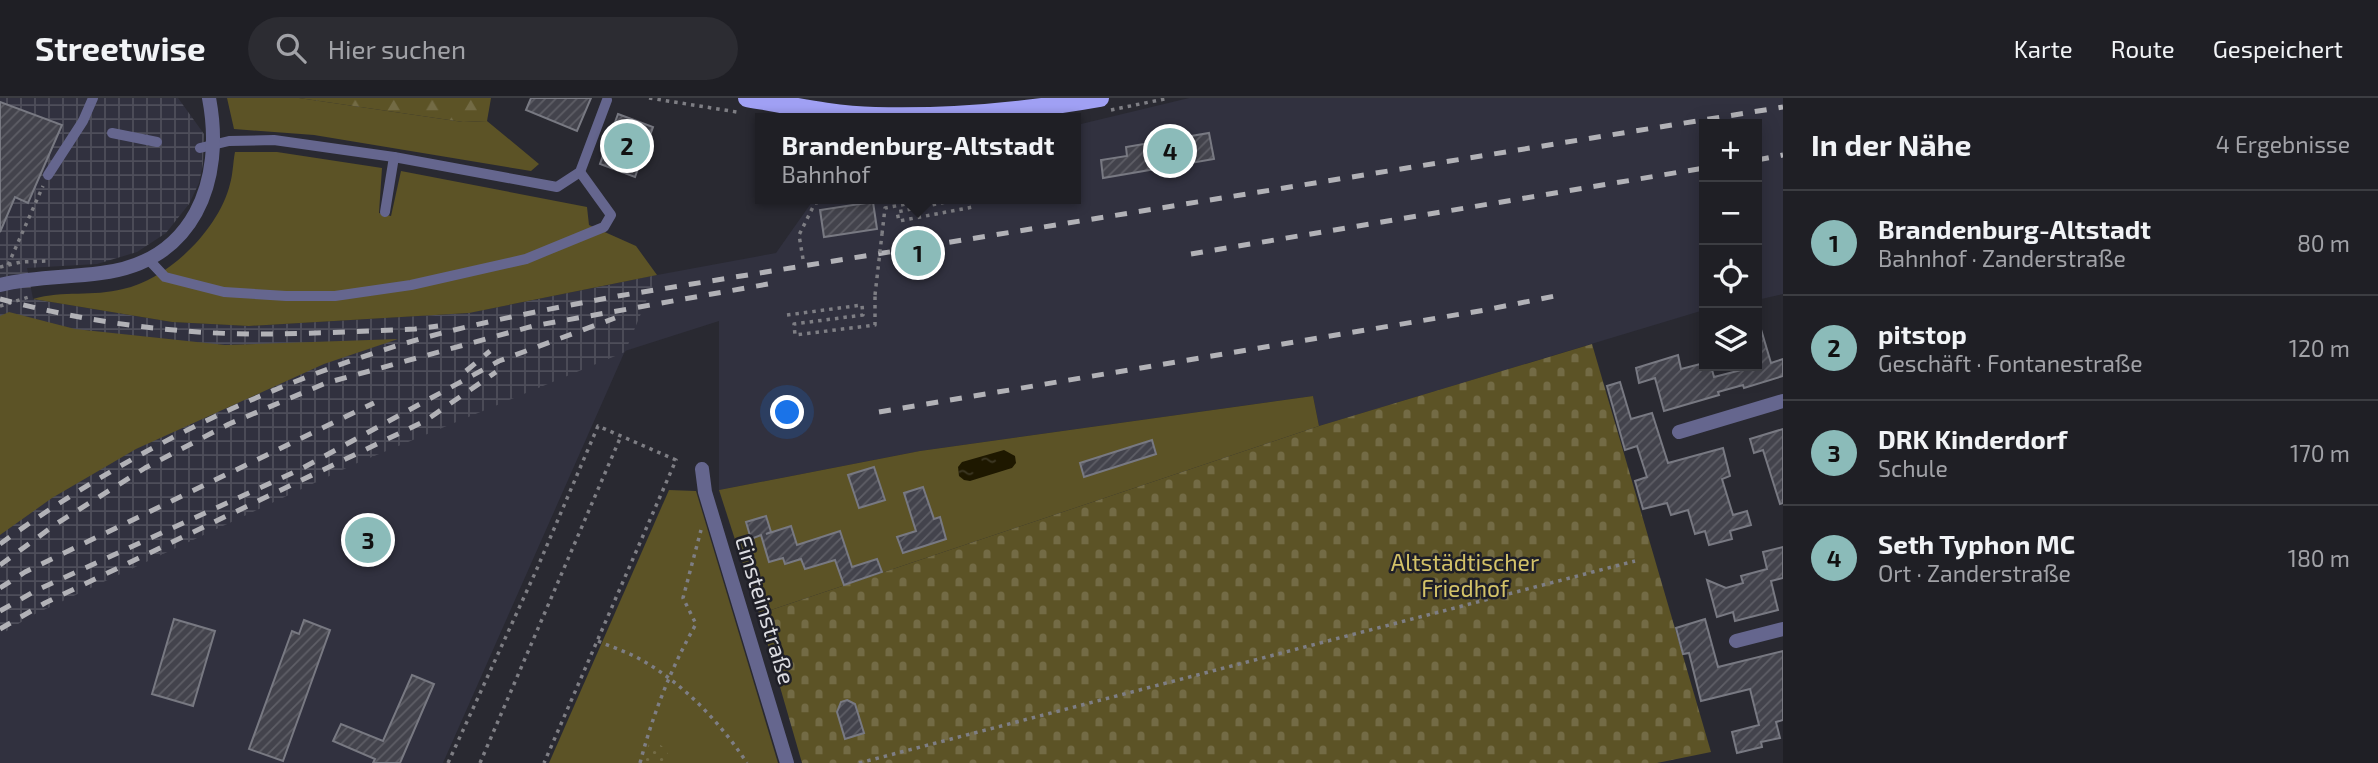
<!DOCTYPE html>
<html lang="de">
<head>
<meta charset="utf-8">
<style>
	:root { --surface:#1f1f25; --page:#2c2c32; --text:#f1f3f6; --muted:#a1a2a7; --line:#3c3d42; --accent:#8bbbb9 }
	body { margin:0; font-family:"Exo 2",sans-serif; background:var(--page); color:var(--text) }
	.controls { position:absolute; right:21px; top:21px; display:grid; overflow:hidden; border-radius:0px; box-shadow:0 4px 18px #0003 }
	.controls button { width:63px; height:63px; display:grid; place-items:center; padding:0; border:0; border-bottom:2px solid var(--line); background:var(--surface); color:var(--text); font:35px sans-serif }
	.you { position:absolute; left:788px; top:315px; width:24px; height:24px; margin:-18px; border:5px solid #fff; border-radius:50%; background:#1a73e8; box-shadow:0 0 0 10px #1a73e833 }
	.badge { display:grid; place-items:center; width:46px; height:46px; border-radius:50%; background:var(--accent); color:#111; font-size:23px; font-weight:700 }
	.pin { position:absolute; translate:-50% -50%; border:4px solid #fff; box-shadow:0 2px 7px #0006 }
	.popup { position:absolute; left:755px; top:15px; width:326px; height:91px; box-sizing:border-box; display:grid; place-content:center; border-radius:0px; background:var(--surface); filter:drop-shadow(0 2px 5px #0005); font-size:23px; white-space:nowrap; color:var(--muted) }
	.popup b { font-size:26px; color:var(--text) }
	.popup::after { content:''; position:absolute; left:50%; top:100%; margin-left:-14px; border:14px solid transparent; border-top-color:var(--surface) }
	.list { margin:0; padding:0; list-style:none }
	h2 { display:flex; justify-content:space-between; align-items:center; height:91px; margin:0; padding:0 28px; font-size:30px }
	h2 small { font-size:23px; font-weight:400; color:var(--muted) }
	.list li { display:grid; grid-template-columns:46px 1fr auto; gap:21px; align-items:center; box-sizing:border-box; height:105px; padding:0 28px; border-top:2px solid var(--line) }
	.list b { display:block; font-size:26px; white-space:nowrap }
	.list p { margin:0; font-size:23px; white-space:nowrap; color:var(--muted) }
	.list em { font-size:23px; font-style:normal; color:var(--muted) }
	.icon { flex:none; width:38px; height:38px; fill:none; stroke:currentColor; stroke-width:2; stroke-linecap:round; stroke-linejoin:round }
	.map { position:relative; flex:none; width:1783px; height:665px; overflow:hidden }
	header { display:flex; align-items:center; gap:42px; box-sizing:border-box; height:98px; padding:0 35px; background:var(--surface); border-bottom:2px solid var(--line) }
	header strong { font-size:33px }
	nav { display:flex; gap:38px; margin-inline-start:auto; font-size:24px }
	.search { width:490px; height:63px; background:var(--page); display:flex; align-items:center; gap:18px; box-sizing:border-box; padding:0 24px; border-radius:38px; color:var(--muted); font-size:26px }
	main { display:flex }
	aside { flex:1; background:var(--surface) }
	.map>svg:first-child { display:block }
	.built { fill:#31313f }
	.industrial { fill:url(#industrial-grid) }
	.green { fill:#5c5326 }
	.forest { fill:url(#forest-firs) }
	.cemetery { fill:url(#cemetery-stones) }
	.park { fill:url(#park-dots) }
	.water { fill:url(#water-ripples) }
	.building { fill:url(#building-hatch); stroke:#787982; stroke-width:2 }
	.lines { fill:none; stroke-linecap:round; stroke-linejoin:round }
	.path { stroke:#7e7e84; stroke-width:3.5; stroke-dasharray:3.5 5; stroke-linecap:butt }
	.service { stroke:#65668e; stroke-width:10 }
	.minor { stroke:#65668e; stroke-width:14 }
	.tertiary { stroke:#65668e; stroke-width:14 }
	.primary { stroke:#a0a0f4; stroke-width:18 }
	.rail { stroke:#b2b2b7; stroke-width:5; stroke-dasharray:12 12; stroke-linecap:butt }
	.path-bridge { stroke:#7e7e84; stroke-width:3.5; stroke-dasharray:3.5 5; stroke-linecap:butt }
	.labels { text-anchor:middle; stroke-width:5; stroke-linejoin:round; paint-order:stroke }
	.park-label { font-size:23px; fill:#d3c268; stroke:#1f1f27 }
	.street-label { font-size:23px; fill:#dcdce1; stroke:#1f1f27 }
</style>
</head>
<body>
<header>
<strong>Streetwise</strong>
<div class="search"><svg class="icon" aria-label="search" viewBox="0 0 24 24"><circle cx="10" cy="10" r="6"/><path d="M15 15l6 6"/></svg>Hier suchen</div>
<nav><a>Karte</a><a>Route</a><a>Gespeichert</a></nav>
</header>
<main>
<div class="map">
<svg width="1783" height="665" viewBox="0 0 1783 665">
	<defs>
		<pattern id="industrial-grid" width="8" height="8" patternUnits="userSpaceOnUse" patternTransform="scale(1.75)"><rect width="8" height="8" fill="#31313f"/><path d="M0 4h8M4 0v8" fill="none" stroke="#4e4e5a"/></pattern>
		<pattern id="forest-firs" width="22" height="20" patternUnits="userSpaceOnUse" patternTransform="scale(1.75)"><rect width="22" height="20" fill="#5c5326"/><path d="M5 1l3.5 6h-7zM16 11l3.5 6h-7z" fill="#736b45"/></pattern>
		<pattern id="cemetery-stones" width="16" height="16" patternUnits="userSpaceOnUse" patternTransform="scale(1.75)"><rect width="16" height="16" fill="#5c5326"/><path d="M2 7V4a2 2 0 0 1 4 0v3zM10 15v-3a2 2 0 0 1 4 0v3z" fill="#736b45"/></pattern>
		<pattern id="park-dots" width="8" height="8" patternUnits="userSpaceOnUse" patternTransform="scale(1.75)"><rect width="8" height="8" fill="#5c5326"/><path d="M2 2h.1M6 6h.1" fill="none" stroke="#736b45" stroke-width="1.8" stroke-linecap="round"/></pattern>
		<pattern id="water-ripples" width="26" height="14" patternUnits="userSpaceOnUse" patternTransform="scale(1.75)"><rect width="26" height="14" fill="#1e1800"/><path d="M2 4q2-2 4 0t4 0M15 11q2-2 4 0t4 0" fill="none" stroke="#3e3925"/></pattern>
		<pattern id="building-hatch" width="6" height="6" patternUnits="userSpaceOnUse" patternTransform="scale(1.75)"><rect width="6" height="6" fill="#43434c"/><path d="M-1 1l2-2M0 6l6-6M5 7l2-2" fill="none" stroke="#5e5e66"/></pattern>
	</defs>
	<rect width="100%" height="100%" fill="#292931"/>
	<!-- built -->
	<path class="built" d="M 1189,0 L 1783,0 L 1783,196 L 1757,202 L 1757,26 L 1704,26 L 1704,212 L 1319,328 L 1313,298 L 920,353 L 719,392 L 719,223 L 625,253 L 443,665 L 0,665 L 0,437 L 403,226 L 541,202 L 657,177 L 776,155 L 814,101 L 1076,101 L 1076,34 L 1081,26 Z"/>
	<!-- industrial -->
	<path class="industrial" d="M 0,0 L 178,0 L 204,36 L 203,66 L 199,85 L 189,106 L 166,135 L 137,154 L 97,166 L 27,170 L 33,201 L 172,224 L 249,228 L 469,215 L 657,177 L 625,254 L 355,366 L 33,517 L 0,537 Z"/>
	<!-- green -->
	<g class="green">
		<path d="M 227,0 L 299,0 L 463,24 L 487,23 L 539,66 L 531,73 L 314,37 L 234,31 Z"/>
		<path d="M 235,54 L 277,54 L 382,70 L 379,115 L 391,118 L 401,73 L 587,109 L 589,127 L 636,148 L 657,177 L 469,215 L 249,228 L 172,224 L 33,201 C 63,192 93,199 123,191 C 169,181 219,131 230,86 C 233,76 233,64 235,54 Z"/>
		<path d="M 9,214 L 75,231 L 225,247 L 398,241 L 324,266 L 136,351 L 52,400 L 0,437 L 0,218 Z"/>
		<path d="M 1313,298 L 1319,328 L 759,516 L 719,392 L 920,353 Z"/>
		<path d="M 669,392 L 696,393 L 778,665 L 549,665 Z"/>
	</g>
	<!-- forest -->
	<path class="forest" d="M 299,0 L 491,0 L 487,23 L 463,24 Z"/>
	<!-- cemetery -->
	<path class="cemetery" d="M 1592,246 L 1711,654 L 1657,665 L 802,665 L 759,516 L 1319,328 Z"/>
	<!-- park -->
	<path class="park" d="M 650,642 L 662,648 L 675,665 L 643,665 Z"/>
	<!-- water -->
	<path class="water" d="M 1004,352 L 1015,358 L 1016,365 L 1012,370 L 970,383 L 964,382 L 959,378 L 958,369 L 962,364 Z"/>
	<!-- building -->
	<g class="building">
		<path d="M 531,0 L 591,0 L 577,33 L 526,12 Z"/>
		<path d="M 0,4 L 62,27 L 28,105 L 15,99 L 0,134 Z"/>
		<path d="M 618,16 L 653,29 L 635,79 L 600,66 Z"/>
		<path d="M 1209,35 L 1214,61 L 1103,80 L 1101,62 L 1127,58 L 1126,49 Z"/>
		<path d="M 873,104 L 877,131 L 824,139 L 820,112 Z"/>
		<path d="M 1757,228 L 1760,228 L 1771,265 L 1783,261 L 1783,278 L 1744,290 L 1743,287 L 1718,294 L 1719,297 L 1664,313 L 1655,280 L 1639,285 L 1636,270 L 1678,257 L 1681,271 L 1704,265 L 1704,268 L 1711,268 L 1714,279 L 1757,268 Z"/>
		<path d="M 1620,284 L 1631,321 L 1652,315 L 1668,365 L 1723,350 L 1730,378 L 1722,381 L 1733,417 L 1747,413 L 1751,427 L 1730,433 L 1732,441 L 1709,447 L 1705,433 L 1695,436 L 1688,412 L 1671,417 L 1667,405 L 1643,411 L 1635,383 L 1647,379 L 1637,348 L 1625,352 L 1607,288 Z"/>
		<path d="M 1783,331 L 1783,405 L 1780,406 L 1763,352 L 1754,355 L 1750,341 Z"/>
		<path d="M 1152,342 L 1156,356 L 1084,379 L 1080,365 Z"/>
		<path d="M 874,369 L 885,402 L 859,410 L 848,377 Z"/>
		<path d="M 923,389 L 934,421 L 940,419 L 946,441 L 903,455 L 897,439 L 916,433 L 904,395 Z"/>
		<path d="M 766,418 L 771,434 L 766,436 L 791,428 L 797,447 L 840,433 L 852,469 L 877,461 L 882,474 L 844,487 L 835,462 L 805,471 L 801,461 L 785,466 L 783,460 L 769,464 L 761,437 L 751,441 L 746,424 Z"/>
		<path d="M 1783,449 L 1783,480 L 1771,483 L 1778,512 L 1735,523 L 1733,514 L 1717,519 L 1707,482 L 1726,490 L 1743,485 L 1741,478 L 1767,471 L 1763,454 Z"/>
		<path d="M 174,521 L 215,533 L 193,608 L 152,596 Z"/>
		<path d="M 1705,521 L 1718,569 L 1783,553 L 1783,622 L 1776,624 L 1780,640 L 1761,644 L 1762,649 L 1737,655 L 1732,634 L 1759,627 L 1750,591 L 1701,603 L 1689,555 L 1683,556 L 1676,530 Z"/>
		<path d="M 304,522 L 330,532 L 283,663 L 249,651 L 292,533 L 299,536 Z"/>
		<path d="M 412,577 L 434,586 L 400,665 L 373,665 L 375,661 L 333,643 L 341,626 L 383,643 Z"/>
		<path d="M 847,602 L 855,606 L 864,635 L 845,641 L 837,614 L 841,604 Z"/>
	</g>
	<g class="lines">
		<!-- path -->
		<g class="path">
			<path d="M 649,0 L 737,14"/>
			<path d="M 1111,12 L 1169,0"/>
			<path d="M 961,101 L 897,114 L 899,123 L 973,109 L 971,101"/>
			<path d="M 882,136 L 885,110 L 932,101"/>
			<path d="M 803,161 L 799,137 L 815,105 L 841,101"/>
			<path d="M 8,167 L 43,88"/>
			<path d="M 0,169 L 21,164 L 48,163"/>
			<path d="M 0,208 L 32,198"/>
			<path d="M 787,217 L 862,207 L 863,217 L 794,226 L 795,237 L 875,227 L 875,197"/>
			<path d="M 598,543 C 611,549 625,553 638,560 C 682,584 720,624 747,665"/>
			<path d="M 448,665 L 536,473 L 598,328 L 676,362 L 544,665"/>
			<path d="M 480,665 L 621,338"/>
			<path d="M 640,665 C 653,616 671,570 696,526 L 683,500 L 701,432"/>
			<path d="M 859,665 L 1635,463"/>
		</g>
		<!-- service -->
		<g class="service">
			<path d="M 112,35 L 157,44"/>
			<path d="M 200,50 L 229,43 L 274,42 L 394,59 L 557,89 L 580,74 L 607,2"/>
			<path d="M 48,77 L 83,23 L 93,0"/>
			<path d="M 385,114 L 394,59"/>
			<path d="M 148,161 L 165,179 L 224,194 L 286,198 L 335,198 L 411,187 L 526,161 L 604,129 L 611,117 L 580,74"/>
		</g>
		<!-- minor -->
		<g class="minor">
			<path d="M 1679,334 L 1783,303"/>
			<path d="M 702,371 L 705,394 L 787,665"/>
			<path d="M 1736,543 L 1783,531"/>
		</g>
		<!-- tertiary -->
		<path class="tertiary" d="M 0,187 C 35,178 66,180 101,175 C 194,164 225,83 209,0"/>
		<!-- primary -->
		<path class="primary" d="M 747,0 C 789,7 832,17 875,18 C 949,20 1027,13 1100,0"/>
		<!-- rail -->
		<g class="rail">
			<path d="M 1757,62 L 1783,57"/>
			<path d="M 1191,156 L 1704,70"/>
			<path d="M 0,201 C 57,216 115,227 174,232 C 253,240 335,234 415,231 L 438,228"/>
			<path d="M 466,273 L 490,253"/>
			<path d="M 879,314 L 1485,212 L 1555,198"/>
			<path d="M 0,446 C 126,354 276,281 427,239 C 490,222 555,210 618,198 L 1783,9"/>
			<path d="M 0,467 L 56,426 L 145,370 L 229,326 L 326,285 L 533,228 L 768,186"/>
			<path d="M 0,490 L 25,474 L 374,305"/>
			<path d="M 0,513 L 35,493 L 299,372 L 499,263 L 615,220"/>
			<path d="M 0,531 L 45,505 L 425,323 L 496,274"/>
		</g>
		<!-- path-bridge -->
		<path class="path-bridge" d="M 875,197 L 882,136"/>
	</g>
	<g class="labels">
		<!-- park labels -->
		<g class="park-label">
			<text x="1465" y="473">Altstädtischer<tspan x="1465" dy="26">Friedhof</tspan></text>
		</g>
		<!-- street labels -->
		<g class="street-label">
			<text transform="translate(765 512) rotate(73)" y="8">Einsteinstraße</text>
		</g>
	</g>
</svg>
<div class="controls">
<button>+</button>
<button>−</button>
<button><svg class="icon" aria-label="locate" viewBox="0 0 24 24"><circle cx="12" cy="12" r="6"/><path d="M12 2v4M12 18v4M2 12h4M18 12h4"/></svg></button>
<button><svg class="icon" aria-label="layers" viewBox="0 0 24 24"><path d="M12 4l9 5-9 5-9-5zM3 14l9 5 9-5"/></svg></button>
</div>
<div class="you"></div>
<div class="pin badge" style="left:918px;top:155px">1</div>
<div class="popup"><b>Brandenburg-Altstadt</b>Bahnhof</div>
<div class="pin badge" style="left:627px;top:48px">2</div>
<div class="pin badge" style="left:368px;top:442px">3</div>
<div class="pin badge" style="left:1170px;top:53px">4</div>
</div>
<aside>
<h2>In der Nähe<small>4 Ergebnisse</small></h2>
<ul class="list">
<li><span class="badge">1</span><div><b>Brandenburg-Altstadt</b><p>Bahnhof · Zanderstraße</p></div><em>80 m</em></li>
<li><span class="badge">2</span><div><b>pitstop</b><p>Geschäft · Fontanestraße</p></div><em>120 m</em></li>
<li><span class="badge">3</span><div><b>DRK Kinderdorf</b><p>Schule</p></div><em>170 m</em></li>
<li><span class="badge">4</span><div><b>Seth Typhon MC</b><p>Ort · Zanderstraße</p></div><em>180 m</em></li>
</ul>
</aside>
</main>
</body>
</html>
